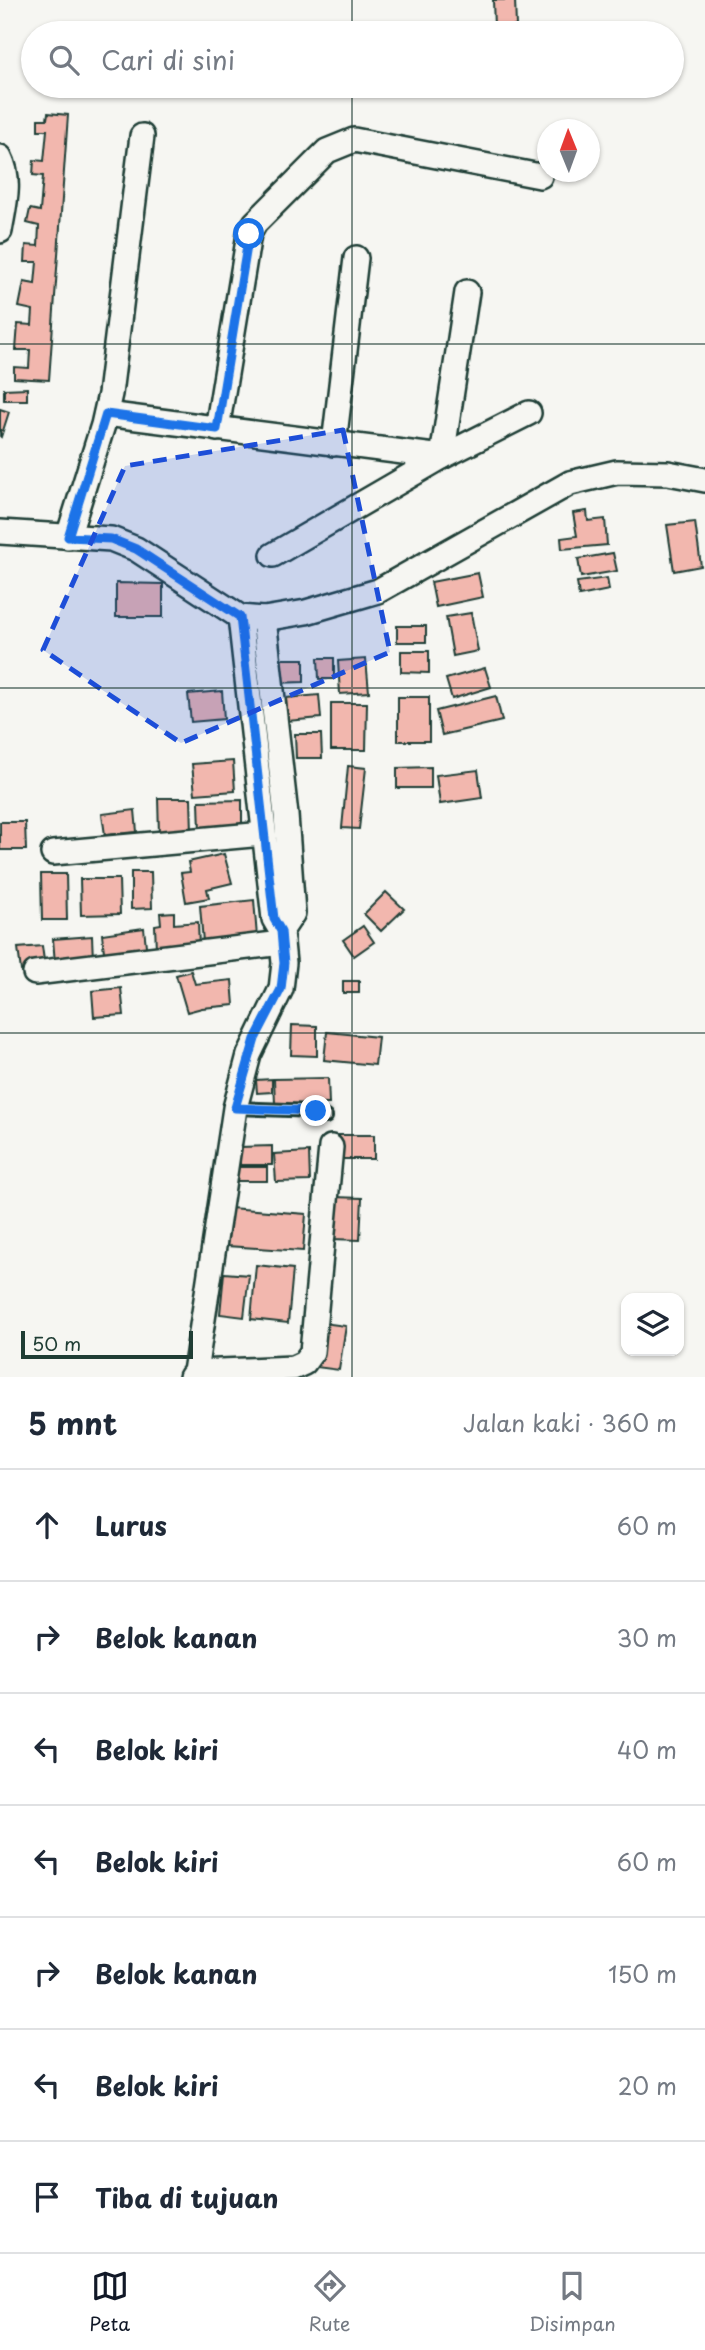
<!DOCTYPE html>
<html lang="id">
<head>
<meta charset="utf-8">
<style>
	:root { --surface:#fff; --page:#f6f6f7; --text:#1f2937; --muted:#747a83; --line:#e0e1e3; --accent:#111827 }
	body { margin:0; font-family:"Playpen Sans",sans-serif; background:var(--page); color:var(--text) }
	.controls { position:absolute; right:21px; bottom:21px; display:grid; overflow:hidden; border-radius:14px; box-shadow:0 2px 5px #0004 }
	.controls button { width:63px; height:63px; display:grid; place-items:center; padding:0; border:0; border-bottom:2px solid var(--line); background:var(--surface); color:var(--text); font:35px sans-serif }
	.compass { position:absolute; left:537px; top:119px; width:63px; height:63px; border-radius:50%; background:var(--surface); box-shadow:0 2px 5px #0004; rotate:359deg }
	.scale { position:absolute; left:21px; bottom:18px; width:172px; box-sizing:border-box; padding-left:7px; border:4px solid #1f3d34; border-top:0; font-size:19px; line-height:24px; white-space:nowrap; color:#1f3d34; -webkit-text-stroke:5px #f6f6f2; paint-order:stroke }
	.stop { position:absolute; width:21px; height:21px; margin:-16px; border:5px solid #1a73e8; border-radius:50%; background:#fff }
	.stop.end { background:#1a73e8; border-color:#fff; box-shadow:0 2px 7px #0008 }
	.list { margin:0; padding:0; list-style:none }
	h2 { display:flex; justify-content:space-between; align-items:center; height:91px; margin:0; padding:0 28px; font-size:30px }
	h2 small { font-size:23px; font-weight:400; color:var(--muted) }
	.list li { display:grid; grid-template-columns:46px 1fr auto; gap:21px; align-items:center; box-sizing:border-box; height:112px; padding:0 28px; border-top:2px solid var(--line) }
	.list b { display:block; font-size:26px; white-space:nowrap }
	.list em { font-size:23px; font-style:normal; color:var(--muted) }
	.icon { flex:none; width:38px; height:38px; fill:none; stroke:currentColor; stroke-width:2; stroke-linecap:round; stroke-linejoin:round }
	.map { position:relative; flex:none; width:705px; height:1377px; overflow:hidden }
	.search { position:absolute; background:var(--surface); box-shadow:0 2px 5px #0004; left:21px; right:21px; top:21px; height:77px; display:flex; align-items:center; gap:18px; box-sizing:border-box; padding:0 24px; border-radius:38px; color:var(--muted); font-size:26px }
	.sheet { height:875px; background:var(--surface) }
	nav { display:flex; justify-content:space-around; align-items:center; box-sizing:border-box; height:98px; border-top:2px solid var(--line); background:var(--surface); font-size:19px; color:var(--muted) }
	nav a { display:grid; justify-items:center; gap:4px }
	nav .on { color:var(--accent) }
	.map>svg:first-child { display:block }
	.building { fill:#f2b7ae; stroke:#1f3d34; stroke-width:2 }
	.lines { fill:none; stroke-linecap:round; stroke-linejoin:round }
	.service-casing { stroke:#1f3d34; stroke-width:16 }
	.minor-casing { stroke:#1f3d34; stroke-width:28 }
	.service { stroke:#f6f6f2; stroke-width:10 }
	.minor { stroke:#f6f6f2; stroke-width:23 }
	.route { stroke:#1a73e8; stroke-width:9 }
	.marked { fill:#1d4ed8; fill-opacity:0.2; stroke:#1d4ed8; stroke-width:5; stroke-dasharray:14 9; stroke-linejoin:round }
	.grid { fill:none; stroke:#1f3d34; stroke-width:2; stroke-opacity:0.55 }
</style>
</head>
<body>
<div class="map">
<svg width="705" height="1377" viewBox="0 0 705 1377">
	<rect width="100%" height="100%" fill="#f6f6f2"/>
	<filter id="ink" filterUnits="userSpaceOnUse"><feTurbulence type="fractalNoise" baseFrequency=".0143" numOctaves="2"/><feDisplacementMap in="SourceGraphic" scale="14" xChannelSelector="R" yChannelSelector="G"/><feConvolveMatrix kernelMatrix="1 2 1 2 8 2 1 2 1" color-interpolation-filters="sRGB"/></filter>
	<g filter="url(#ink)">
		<!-- building -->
		<g class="building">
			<path d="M 493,0 L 515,0 L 516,26 L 494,27 Z"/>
			<path d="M 48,113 L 68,115 L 49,380 L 14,378 L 14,367 L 29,368 L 30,350 L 16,350 L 18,324 L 32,325 L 33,310 L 19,307 L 24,282 L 35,284 L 37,262 L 25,262 L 26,245 L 38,246 L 39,226 L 27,223 L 30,209 L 40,211 L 43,176 L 33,175 L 34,160 L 44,161 L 47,130 L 38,130 L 38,119 L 47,119 Z"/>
			<path d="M 27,388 L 27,400 L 4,400 L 4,389 Z"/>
			<path d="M 0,409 L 9,412 L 1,437 L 0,436 Z"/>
			<path d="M 587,511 L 588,521 L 605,519 L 607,545 L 562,549 L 561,538 L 577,536 L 573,513 Z"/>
			<path d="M 695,522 L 701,566 L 674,571 L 667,525 Z"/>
			<path d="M 613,553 L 617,571 L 581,577 L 578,559 Z"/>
			<path d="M 478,573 L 483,597 L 436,607 L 431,582 Z"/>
			<path d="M 607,578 L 609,590 L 579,596 L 577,582 Z"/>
			<path d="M 116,583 L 163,584 L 163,617 L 116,617 Z"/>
			<path d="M 471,613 L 478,651 L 453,656 L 446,617 Z"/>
			<rect x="397" y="626" width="29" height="16"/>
			<path d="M 401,651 L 429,651 L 429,673 L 401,672 Z"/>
			<path d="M 318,658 L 334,658 L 334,679 L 319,679 Z"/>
			<path d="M 275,659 L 304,659 L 304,682 L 275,683 Z"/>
			<path d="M 366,659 L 369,692 L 340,694 L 338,661 Z"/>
			<path d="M 485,668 L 491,687 L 452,699 L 446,679 Z"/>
			<path d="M 222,691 L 224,719 L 191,722 L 188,694 Z"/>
			<path d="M 319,695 L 321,718 L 287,721 L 286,698 Z"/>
			<path d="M 496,696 L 502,721 L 442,735 L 436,711 Z"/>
			<rect x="398" y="697" width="31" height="44"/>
			<path d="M 331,703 L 367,703 L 366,750 L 331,750 Z"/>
			<path d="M 295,734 L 321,734 L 322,758 L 296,758 Z"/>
			<path d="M 233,761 L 235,791 L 195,794 L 192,764 Z"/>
			<path d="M 348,766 L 366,768 L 359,829 L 342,828 Z"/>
			<path d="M 431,767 L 431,788 L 397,788 L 397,768 Z"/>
			<path d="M 478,770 L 482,798 L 440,804 L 436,775 Z"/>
			<path d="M 158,798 L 191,798 L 192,833 L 159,834 Z"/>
			<path d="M 242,800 L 242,831 L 200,832 L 199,801 Z"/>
			<path d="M 135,810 L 137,832 L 105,835 L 102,814 Z"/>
			<path d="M 0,822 L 25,822 L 26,850 L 0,850 Z"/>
			<path d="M 224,854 L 232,883 L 207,889 L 209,898 L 186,902 L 181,873 L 190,872 L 188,862 Z"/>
			<path d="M 131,872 L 151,872 L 152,908 L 131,909 Z"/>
			<path d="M 41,874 L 66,874 L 67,920 L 42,920 Z"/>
			<path d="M 80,879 L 119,879 L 120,914 L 81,915 Z"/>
			<path d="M 386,892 L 404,909 L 381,931 L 364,914 Z"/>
			<path d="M 254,900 L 257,937 L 203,942 L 200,906 Z"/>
			<path d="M 174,912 L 174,924 L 198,922 L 199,947 L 156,949 L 155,925 L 161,924 L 160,913 Z"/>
			<path d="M 363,926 L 374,942 L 354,956 L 343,940 Z"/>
			<path d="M 144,928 L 147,955 L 105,961 L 102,934 Z"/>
			<path d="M 92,936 L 93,960 L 55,963 L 53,939 Z"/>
			<path d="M 42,946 L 45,968 L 21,971 L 18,948 Z"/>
			<path d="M 191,971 L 195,984 L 232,980 L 234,1005 L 202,1008 L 187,1012 L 176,975 Z"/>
			<rect x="343" y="981" width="16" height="12"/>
			<path d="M 121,988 L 124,1015 L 94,1017 L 92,991 Z"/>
			<path d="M 292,1025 L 317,1026 L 317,1056 L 291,1055 Z"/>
			<path d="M 327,1032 L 378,1037 L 375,1065 L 324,1060 Z"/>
			<path d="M 328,1078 L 329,1104 L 275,1104 L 274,1079 Z"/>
			<path d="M 272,1079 L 272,1092 L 257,1093 L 256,1080 Z"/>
			<rect x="337" y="1135" width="37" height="24"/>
			<path d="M 272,1146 L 272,1165 L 240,1165 L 240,1147 Z"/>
			<path d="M 309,1152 L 310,1181 L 276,1182 L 274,1154 Z"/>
			<rect x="233" y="1167" width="34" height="14"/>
			<path d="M 334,1197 L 362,1198 L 360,1240 L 332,1239 Z"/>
			<path d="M 230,1208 L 306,1214 L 303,1251 L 227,1246 Z"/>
			<path d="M 256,1265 L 293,1269 L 288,1323 L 251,1319 Z"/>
			<path d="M 224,1273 L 249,1275 L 244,1317 L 220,1314 Z"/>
			<path d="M 323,1323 L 346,1326 L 339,1370 L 316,1367 Z"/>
		</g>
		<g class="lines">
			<defs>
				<path id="service" d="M 235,1108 L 316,1111 L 326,1117"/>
				<g id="minor">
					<path d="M 0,157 C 12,180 4,207 0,231"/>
					<path d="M 106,414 L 442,457 L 467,292"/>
					<path d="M 217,429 L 249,234 L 255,223 L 327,151 L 354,140 L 540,176"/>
					<path d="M 334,444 L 356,258"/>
					<path d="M 0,532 L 111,539 L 136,549 L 240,617 L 264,619 L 306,612 L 378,591 L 570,483 L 617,472 L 668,473 L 705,480"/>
					<path d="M 68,537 L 103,425 L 110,394 L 142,136"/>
					<path d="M 273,555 L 442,457 L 529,413"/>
					<path d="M 264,619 L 286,815 L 293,913 L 281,931"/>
					<path d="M 53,853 L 264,834"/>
					<path d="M 35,973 L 282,943"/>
					<path d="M 195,1372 L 293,1368 L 304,1363 L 312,1352 L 331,1147"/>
					<path d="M 191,1377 L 195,1372 L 235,1108 L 249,1055 L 281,989 L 284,963 L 282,943 L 281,931 L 274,919 L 240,617"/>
				</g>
			</defs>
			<!-- service casing -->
			<use href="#service" class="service-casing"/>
			<!-- minor casing -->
			<use href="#minor" class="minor-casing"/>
			<!-- service -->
			<use href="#service" class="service"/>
			<!-- minor -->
			<use href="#minor" class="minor"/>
		</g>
	</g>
	<g class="lines" filter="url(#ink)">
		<!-- route -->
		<path class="route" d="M 249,234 L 217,429 L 106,414 L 68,537 L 111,539 L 136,549 L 240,617 L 274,919 L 281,931 L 282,943 L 284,963 L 281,989 L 255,1039 L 235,1108 L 316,1111"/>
	</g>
	<!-- marked area -->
	<path class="marked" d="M 343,430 L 390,652 L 181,743 L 43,650 L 125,466 Z"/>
	<!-- grid -->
	<path class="grid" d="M 352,0 L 352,33M 352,86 L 352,1377M 0,344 L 705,344M 0,688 L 705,688M 0,1033 L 705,1033"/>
</svg>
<div class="controls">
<button><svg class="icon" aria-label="layers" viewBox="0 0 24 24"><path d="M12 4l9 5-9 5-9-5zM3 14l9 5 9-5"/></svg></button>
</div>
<svg class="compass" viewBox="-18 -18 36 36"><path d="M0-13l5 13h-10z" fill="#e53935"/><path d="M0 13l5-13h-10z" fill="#747a83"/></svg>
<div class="scale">50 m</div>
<div class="stop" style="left:249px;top:234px"></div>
<div class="stop end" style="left:316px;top:1111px"></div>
<div class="search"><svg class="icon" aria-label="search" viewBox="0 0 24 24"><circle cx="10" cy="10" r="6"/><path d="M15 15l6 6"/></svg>Cari di sini</div>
</div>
<section class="sheet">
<h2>5 mnt<small>Jalan kaki · 360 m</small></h2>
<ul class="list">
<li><svg class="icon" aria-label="ahead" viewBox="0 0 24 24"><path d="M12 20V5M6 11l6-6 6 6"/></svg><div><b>Lurus</b></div><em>60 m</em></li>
<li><svg class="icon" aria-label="right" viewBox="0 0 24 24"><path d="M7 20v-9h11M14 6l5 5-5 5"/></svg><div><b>Belok kanan</b></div><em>30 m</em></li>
<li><svg class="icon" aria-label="left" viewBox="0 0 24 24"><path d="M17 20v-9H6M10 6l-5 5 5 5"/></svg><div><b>Belok kiri</b></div><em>40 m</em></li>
<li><svg class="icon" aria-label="left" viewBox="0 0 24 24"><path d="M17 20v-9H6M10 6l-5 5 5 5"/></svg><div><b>Belok kiri</b></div><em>60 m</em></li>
<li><svg class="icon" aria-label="right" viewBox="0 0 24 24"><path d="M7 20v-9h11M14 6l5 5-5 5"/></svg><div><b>Belok kanan</b></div><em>150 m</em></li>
<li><svg class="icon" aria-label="left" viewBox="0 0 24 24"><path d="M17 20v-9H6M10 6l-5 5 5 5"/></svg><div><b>Belok kiri</b></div><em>20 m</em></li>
<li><svg class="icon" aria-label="arrive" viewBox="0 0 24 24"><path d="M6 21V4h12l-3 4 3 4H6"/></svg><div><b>Tiba di tujuan</b></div></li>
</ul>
</section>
<nav>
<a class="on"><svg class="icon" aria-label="map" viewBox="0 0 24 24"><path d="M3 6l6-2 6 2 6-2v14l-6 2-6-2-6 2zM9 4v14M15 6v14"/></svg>Peta</a>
<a><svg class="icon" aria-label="directions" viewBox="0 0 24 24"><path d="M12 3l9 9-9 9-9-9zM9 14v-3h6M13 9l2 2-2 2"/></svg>Rute</a>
<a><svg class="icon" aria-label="saved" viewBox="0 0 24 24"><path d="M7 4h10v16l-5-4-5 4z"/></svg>Disimpan</a>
</nav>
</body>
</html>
